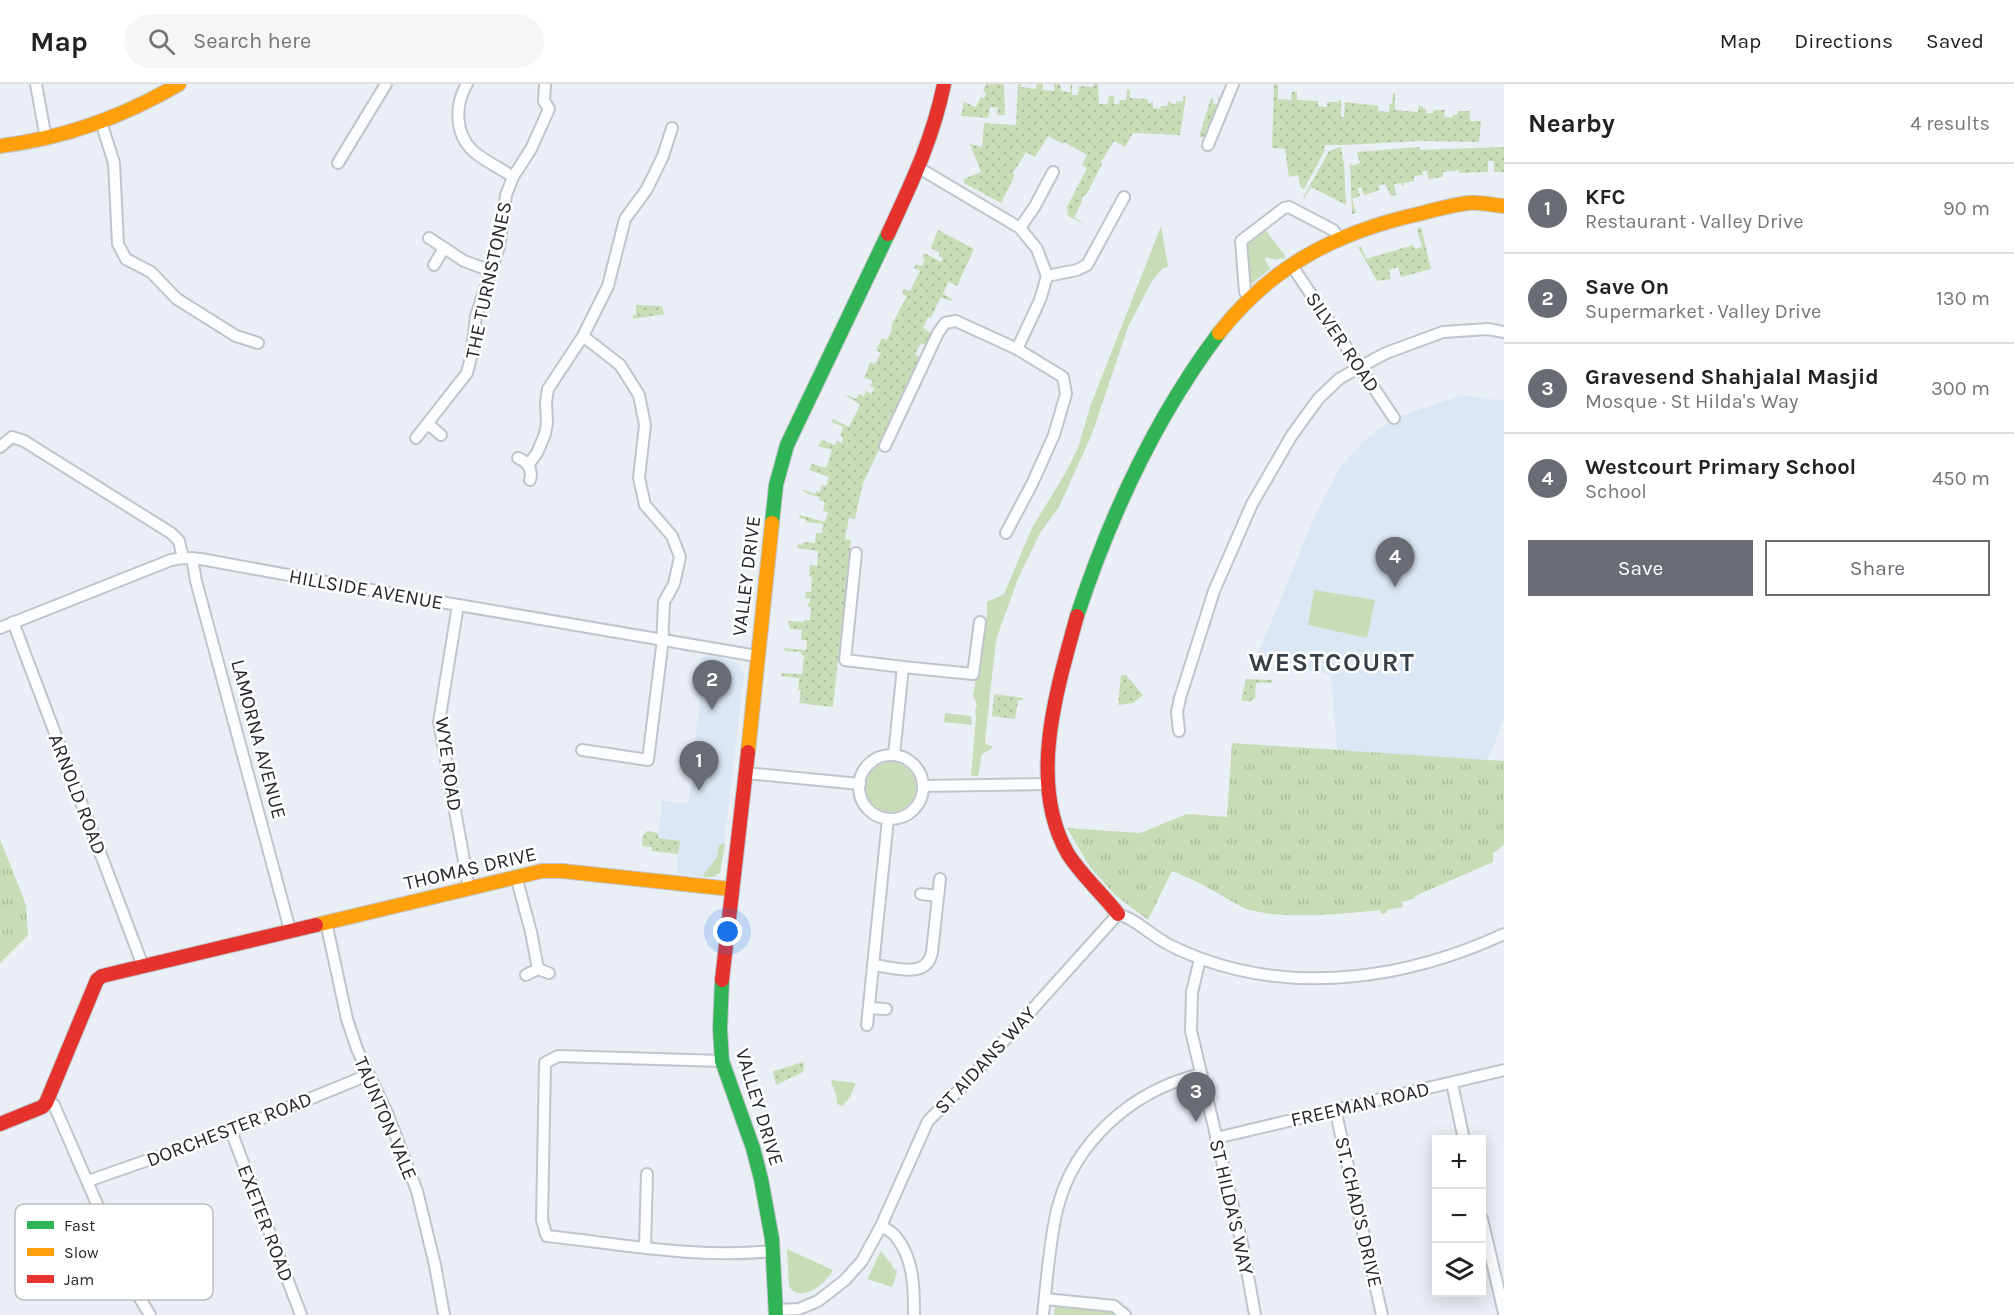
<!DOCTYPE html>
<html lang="en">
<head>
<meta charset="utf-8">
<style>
	:root { --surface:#fff; --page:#f6f6f6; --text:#222; --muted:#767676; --line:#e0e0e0; --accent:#696d73 }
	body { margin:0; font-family:Karla,sans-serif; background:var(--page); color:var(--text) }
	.controls { position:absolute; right:18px; bottom:18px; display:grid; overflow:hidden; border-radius:0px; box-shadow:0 3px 15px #0003 }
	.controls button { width:54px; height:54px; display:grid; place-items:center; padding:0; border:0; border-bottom:2px solid var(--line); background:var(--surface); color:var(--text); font:30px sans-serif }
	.you { position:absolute; left:728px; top:848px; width:21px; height:21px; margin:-15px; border:4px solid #fff; border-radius:50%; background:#1a73e8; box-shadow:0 0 0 9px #1a73e833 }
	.badge { display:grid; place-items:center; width:39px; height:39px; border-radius:50%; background:var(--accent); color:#fff; font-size:20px; font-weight:700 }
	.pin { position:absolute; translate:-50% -50px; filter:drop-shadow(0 2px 3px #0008) }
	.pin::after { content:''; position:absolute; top:32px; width:21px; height:18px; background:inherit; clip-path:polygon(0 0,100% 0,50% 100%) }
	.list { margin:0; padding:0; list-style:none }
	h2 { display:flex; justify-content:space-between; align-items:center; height:78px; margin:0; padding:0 24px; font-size:26px }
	h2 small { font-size:20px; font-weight:400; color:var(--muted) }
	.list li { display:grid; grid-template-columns:39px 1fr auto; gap:18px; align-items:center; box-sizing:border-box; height:90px; padding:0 24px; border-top:2px solid var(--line) }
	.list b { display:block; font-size:22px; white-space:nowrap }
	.list p { margin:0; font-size:20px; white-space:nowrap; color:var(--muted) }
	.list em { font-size:20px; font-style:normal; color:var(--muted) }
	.actions { display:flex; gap:12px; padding:18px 24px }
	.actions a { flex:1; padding:14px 0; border:2px solid var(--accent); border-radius:0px; text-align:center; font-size:21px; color:var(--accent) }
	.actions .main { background:var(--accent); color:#fff }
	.icon { flex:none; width:33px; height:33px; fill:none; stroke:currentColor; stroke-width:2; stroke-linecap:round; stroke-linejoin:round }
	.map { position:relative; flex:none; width:1504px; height:1231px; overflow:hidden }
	header { display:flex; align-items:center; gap:36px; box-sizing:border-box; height:84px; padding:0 30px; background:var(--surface); border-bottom:2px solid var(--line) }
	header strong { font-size:28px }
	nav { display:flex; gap:33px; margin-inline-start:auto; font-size:21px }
	.search { width:420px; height:54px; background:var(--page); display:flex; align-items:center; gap:15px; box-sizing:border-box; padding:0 21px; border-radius:33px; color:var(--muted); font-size:22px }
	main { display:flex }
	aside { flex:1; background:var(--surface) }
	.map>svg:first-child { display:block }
	.built { fill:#dce7f5 }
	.grass { fill:#c8dcb8 }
	.park { fill:url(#park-tufts) }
	.garden { fill:url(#garden-dots) }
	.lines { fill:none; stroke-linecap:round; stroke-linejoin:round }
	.street-casing { stroke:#c0c5cb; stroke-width:14 }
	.fast-casing { stroke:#c0c5cb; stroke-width:16 }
	.slow-casing { stroke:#c0c5cb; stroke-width:16 }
	.jam-casing { stroke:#c0c5cb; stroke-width:16 }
	.street { stroke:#fcfdfe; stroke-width:10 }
	.fast { stroke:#30b455; stroke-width:14 }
	.slow { stroke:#ff9f0a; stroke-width:14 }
	.jam { stroke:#e5322d; stroke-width:14 }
	.labels { text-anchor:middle; stroke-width:5; stroke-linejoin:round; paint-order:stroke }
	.street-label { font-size:20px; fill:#24272c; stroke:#fff }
	.district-label { font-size:26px; font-weight:bold; letter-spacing:1.5px; fill:#373f49; stroke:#fff }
	.key { fill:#fff; stroke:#bdbec0; stroke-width:1.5 }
	.key-label { font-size:16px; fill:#24272c }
</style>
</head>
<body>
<header>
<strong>Map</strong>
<div class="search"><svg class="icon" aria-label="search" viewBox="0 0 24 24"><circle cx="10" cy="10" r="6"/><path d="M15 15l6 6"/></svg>Search here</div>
<nav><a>Map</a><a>Directions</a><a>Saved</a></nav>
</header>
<main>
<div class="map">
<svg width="1504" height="1231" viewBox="0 0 1504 1231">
	<defs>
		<pattern id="park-tufts" width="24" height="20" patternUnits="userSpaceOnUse" patternTransform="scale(1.5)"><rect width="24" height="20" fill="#c8dcb8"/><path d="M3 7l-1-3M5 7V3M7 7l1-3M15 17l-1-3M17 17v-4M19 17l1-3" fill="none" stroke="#acbd9e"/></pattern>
		<pattern id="garden-dots" width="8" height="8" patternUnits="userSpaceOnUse" patternTransform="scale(1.5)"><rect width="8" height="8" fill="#c8dcb8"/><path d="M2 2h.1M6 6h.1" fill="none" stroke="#acbd9e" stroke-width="1.8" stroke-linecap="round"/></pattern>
	</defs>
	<rect width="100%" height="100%" fill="#eaeff6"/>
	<!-- built -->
	<g class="built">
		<path d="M 1462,311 L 1504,317 L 1504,635 L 1488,676 L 1337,667 L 1331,591 L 1256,575 L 1315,431 L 1340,383 L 1365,356 L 1394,334 Z"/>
		<path d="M 708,571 L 736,578 L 743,586 L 744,590 L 721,787 L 715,792 L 710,793 L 677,790 L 679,757 L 658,753 L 662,717 L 686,719 L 689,716 L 700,612 L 701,573 Z"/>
	</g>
	<!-- grass -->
	<g class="grass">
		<path d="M 1161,142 L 1168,183 L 1163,184 L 1152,197 L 1128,243 L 1092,350 L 1059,423 L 1040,449 L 1017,497 L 996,556 L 985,656 L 986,660 L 993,662 L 990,666 L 982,670 L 978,692 L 971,692 L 976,633 L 975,626 L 977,620 L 973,612 L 987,530 L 987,518 L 1004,510 L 1032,444 L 1065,390 L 1078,364 L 1090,323 Z"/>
		<path d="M 1264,144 L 1286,173 L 1283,175 L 1280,174 L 1276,176 L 1266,173 L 1265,175 L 1270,185 L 1249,202 L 1245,156 Z"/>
		<path d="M 1314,506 L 1375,516 L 1367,554 L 1308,541 Z"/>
		<path d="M 945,629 L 971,632 L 972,641 L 944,638 Z"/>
		<circle cx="891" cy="703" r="25"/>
		<path d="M 725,759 L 720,789 L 713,793 L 703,793 L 704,790 L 717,773 L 719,761 Z"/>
		<path d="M 832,996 L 856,999 L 850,1013 L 842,1022 L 837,1020 L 836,1010 L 831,999 Z"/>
		<path d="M 787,1165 L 833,1186 C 826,1199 801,1221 789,1202 Z"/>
		<path d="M 881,1167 L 897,1188 L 892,1203 L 867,1195 Z"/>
		<path d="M 1055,1221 L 1103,1225 L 1119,1231 L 1054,1231 Z"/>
	</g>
	<!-- park -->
	<g class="park">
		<path d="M 1232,659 L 1504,677 L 1504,761 L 1493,769 L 1493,778 L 1415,812 L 1415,814 L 1402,818 L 1403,823 L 1387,826 L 1387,829 L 1382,830 L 1380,826 C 1344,830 1274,837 1242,823 C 1232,818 1223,812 1214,807 C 1201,799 1186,793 1172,787 L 1148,836 L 1115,811 L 1090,783 L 1067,744 L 1140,749 L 1187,730 L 1227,733 Z"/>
		<path d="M 0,755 L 26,821 L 28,851 L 0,879 Z"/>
	</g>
	<!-- garden -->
	<g class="garden">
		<path d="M 986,0 L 1004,0 L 1005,31 L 997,31 L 998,24 L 990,23 L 988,34 L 961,32 L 964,18 L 976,23 L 981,13 L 984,14 L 986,9 L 983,7 Z"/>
		<path d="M 1018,0 L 1021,0 L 1021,3 L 1036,5 L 1037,0 L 1043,0 L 1043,6 L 1054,7 L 1054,0 L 1060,0 L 1061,7 L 1070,8 L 1071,0 L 1072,0 L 1072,11 L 1078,11 L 1079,2 L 1093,3 L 1094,0 L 1098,0 L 1099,20 L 1108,20 L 1109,12 L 1114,12 L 1114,20 L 1119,20 L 1120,16 L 1126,16 L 1127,5 L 1130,6 L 1130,14 L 1147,15 L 1149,20 L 1153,17 L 1153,24 L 1160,25 L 1161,22 L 1167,22 L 1168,17 L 1174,21 L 1177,17 L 1183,18 L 1183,12 L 1186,12 L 1180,51 L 1133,49 L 1125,63 L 1114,57 L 1101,78 L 1102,80 L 1086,111 L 1084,111 L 1081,117 L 1082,118 L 1074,133 L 1086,141 L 1068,132 L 1067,123 L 1087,84 L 1082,81 L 1087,71 L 1064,58 L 1063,60 L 1048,52 L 1035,73 L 1026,68 L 1013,89 L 1015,91 L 1001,119 L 964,99 L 964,95 L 981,88 L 970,60 L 982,63 L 984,39 L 1016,41 Z"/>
		<path d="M 1274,0 L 1278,1 L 1278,15 L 1291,16 L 1292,8 L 1297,8 L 1297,16 L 1318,17 L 1318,22 L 1327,23 L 1327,18 L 1338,18 L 1339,16 L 1341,16 L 1341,33 L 1344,33 L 1345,18 L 1378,22 L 1378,27 L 1389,28 L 1390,20 L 1392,20 L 1393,10 L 1395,9 L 1395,26 L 1418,28 L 1419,22 L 1423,23 L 1423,25 L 1426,25 L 1426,29 L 1433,29 L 1434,26 L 1445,26 L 1444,33 L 1452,34 L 1453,31 L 1457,31 L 1458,27 L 1470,27 L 1470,37 L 1481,37 L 1479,58 L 1419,57 L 1345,61 L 1325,61 L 1324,68 L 1304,105 L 1301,104 L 1298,91 L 1289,93 L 1285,65 L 1272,64 Z"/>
		<path d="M 1221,9 L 1226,10 L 1205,53 L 1199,53 L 1211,14 L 1213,14 L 1213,20 L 1218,20 L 1218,13 L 1221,13 Z"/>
		<path d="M 1341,63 L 1344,80 L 1346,121 L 1311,103 L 1304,115 L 1303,114 L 1329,67 Z"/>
		<path d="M 1419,63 L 1420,66 L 1504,63 L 1504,88 L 1494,88 L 1494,77 L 1488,77 L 1488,88 L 1459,89 L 1459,86 L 1443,88 L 1443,93 L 1428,95 L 1427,87 L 1423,87 L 1423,91 L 1414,92 L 1414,97 L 1404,99 L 1404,101 L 1402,102 L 1401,99 L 1394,100 L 1396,111 L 1391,112 L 1385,100 L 1378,102 L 1380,106 L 1364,111 L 1361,103 L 1358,105 L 1360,112 L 1352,115 L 1356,129 L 1352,130 L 1350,79 L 1352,82 L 1360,79 L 1357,68 Z"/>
		<path d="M 1421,143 L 1431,185 L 1401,193 L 1398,183 L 1389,186 L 1391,195 L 1377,197 L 1358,163 L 1361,162 L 1366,175 L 1413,161 L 1415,165 L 1422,163 L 1417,145 Z"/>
		<path d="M 938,146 L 974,165 L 957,202 L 948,198 L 943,210 L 952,215 L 950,217 L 941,213 L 931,234 L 928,233 L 923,244 L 934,251 L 928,263 L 921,259 L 915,270 L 923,275 L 863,399 L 855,435 L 849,434 L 845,455 L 851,456 L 833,623 L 799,619 L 801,607 L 798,606 L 799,594 L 781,592 L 782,589 L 802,590 L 804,572 L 801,571 L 801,568 L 785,567 L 784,564 L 806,566 L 807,556 L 801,556 L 802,546 L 790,545 L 788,537 L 804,538 L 804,536 L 810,536 L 811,523 L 807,523 L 811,515 L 805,514 L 806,508 L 811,508 L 812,493 L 809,492 L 810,481 L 817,482 L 818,467 L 797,464 L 798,460 L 802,461 L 803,458 L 815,459 L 816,449 L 822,449 L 823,440 L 806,438 L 806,435 L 799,434 L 800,431 L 825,438 L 828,428 L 823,427 L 825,418 L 819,416 L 819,413 L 806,409 L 802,405 L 815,410 L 816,407 L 820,408 L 822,401 L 826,402 L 829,393 L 809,386 L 812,380 L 826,384 L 832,366 L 818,362 L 822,356 L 835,361 L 837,357 L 842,359 L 843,354 L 840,352 L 843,343 L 831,338 L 833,335 L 849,343 L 860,321 L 844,310 L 856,315 L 859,310 L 864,312 L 866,307 L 872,310 L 874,304 L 870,302 L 873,297 L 866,294 L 864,295 L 870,278 L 875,280 L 881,269 L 876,266 L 882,254 L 887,256 L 892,245 L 892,240 L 907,212 L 902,210 L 904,205 L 910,207 L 920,187 L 914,184 L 916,180 L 922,182 L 925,175 L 922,173 L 924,169 L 941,178 L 943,174 L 939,172 L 940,169 L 931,164 Z"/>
		<path d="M 636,221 L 662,222 L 664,230 L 633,235 L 633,231 L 636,231 Z"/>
		<path d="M 1121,591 L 1126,591 L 1143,611 L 1133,619 L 1118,621 Z"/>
		<path d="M 1246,595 L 1272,596 L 1272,599 L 1256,599 L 1255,615 L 1253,615 L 1250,618 L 1241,616 Z"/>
		<path d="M 994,610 L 1023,614 L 1022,616 L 1018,616 L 1015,635 L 992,632 Z"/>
		<path d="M 647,747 L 658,749 L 658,753 L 659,754 L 680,757 L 678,770 L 652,767 L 652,763 L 642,762 L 643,751 Z"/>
		<path d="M 803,978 L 804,983 L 803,988 L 776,1001 L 773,987 Z"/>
	</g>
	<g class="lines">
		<defs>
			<g id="street">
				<path d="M 36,0 L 46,55"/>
				<path d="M 467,0 C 455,20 454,49 473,67 C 484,77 501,84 513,93"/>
				<path d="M 101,38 L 114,79 L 118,160 L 126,175 L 151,188 L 177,215 L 236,252 L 258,259"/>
				<path d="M 1208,61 L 1233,0"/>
				<path d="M 338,79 L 386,0"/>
				<path d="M 919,84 L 1020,144 L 1037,165 L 1047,192"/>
				<path d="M 1020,144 L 1035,122 L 1053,88"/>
				<path d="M 429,154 L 464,177 L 491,187"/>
				<path d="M 434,181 L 444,164"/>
				<path d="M 1292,182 L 1394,334"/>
				<path d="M 1250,214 L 1245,208 L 1241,157 L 1284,124 L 1289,123 L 1333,146 L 1339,154"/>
				<path d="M 428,340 L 441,351"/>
				<path d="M 416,354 L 467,289 L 471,273 L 476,232 L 499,163 L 506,111 L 513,93 L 531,65 L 549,25 L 544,17 L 545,1"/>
				<path d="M 885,362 L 938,249 L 945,239 L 956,237 L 1017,265"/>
				<path d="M 0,363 L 12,353 L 24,357 L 171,449 L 179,457 L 183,474 L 201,475 L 359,504 L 757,572"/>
				<path d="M 518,374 C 528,378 533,386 530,396"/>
				<path d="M 528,381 L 537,369 L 545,350 L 547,339 L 546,318 L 548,305 L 583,252 L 608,202 L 625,135 L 647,105 L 663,72 L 672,44"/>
				<path d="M 1006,449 L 1032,400 L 1054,351 L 1066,310 L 1063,293 L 1017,265 L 1040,216 L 1047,192 L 1077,186 L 1087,181 L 1124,113"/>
				<path d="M 856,469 L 845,576 L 903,583"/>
				<path d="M 192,474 L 196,497 L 290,846"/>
				<path d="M 458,521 L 439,638 L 469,804"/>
				<path d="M 13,538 L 143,882"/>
				<path d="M 0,544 L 171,476 L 183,474"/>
				<path d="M 1179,647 L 1177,628 L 1180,614 L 1214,507 L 1252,420 L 1292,351 L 1319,314 L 1339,295 L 1360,283 L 1386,269 L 1443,248 L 1488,245 L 1504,248"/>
				<path d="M 582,666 L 648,676 L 662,563 L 664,518 L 674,500 L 680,473 L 672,452 L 645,421 L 639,394 L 645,341 L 639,311 L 620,281 L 583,252"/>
				<path d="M 894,671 L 903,583 L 973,590 L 980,538"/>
				<circle cx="891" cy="703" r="32"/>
				<path d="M 746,689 L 860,700"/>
				<path d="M 923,702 L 1047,700"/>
				<path d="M 516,792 L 531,848 L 538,885"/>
				<path d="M 921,810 L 938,812"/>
				<path d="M 326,838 L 347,935 L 357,965 L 387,1029 L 417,1107 L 435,1181 L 444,1231"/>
				<path d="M 1200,875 L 1192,908 L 1191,947 L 1243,1164 L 1255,1231"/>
				<path d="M 873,881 C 894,883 927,896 932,868 L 940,795"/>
				<path d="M 526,891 L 538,885 L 549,889"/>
				<path d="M 869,924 L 886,925"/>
				<path d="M 867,941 L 888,735"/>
				<path d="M 722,977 L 558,972 L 545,979 L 542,1136 L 546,1150 L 547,1152 C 621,1160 699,1175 773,1167"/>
				<path d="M 1452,999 L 1464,1056"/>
				<path d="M 47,1016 L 54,1021 L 133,1203 L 150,1231"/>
				<path d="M 1335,1025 L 1382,1231"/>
				<path d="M 231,1047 L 301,1231"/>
				<path d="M 1216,1054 L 1504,986"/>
				<path d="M 88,1097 L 231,1047 L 368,991"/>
				<path d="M 1482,1135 L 1504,1229"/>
				<path d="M 881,1142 C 886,1145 893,1148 896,1153 C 914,1175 914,1204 914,1231"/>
				<path d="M 645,1163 L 647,1090"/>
				<path d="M 1045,1215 L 1114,1222 L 1125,1231"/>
				<path d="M 776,1226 L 799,1225 L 818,1217 L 845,1196 L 862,1177 L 881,1142 L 928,1037 L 968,997 L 1118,830 C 1135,835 1146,847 1161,856 C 1173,864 1189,870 1202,875 C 1301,911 1411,893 1504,850"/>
				<path d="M 1043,1231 C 1047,1196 1049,1160 1057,1126 C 1074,1057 1133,1006 1201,990"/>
			</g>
			<g id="fast">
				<path d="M 772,439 L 776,401 L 787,361 L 888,150"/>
				<path d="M 1077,532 C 1110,432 1155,334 1219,249"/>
				<path d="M 722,896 L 720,945 L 722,977 L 753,1064 L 761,1095 L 772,1155 L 776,1231"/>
			</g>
			<g id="slow">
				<path d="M 0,62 C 65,54 123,33 179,0"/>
				<path d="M 1219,249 C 1271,183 1333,150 1414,131 C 1432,127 1450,121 1468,119 C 1480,118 1492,121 1504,122"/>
				<path d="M 748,668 L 772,439"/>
				<path d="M 316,841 L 542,787 L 562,787 L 731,805"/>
			</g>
			<g id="jam">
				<path d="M 888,150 C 911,100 933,55 944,0"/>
				<path d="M 1077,532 C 1057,605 1027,699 1068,770 C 1082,792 1102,809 1118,830"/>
				<path d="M 722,896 L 748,668"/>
				<path d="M 0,1040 L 42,1023 L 46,1019 L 97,896 L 102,892 L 316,841"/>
			</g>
		</defs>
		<!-- street casing -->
		<use href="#street" class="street-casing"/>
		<!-- fast casing -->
		<use href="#fast" class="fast-casing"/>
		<!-- slow casing -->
		<use href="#slow" class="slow-casing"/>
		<!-- jam casing -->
		<use href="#jam" class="jam-casing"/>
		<!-- street -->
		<use href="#street" class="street"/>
		<!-- fast -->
		<use href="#fast" class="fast"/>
		<!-- slow -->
		<use href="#slow" class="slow"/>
		<!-- jam -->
		<use href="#jam" class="jam"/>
	</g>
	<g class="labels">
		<!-- street labels -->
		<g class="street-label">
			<text transform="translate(488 196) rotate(-78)" y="7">THE TURNSTONES</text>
			<text transform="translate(1343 258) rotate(56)" y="7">SILVER ROAD</text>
			<text transform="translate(746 492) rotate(-83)" y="7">VALLEY DRIVE</text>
			<text transform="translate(366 505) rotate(10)" y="7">HILLSIDE AVENUE</text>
			<text transform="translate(259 655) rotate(75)" y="7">LAMORNA AVENUE</text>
			<text transform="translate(449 680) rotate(82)" y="7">WYE ROAD</text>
			<text transform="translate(78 710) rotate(69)" y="7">ARNOLD ROAD</text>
			<text transform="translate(470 784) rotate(-13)" y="7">THOMAS DRIVE</text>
			<text transform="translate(985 976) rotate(-47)" y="7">ST AIDANS WAY</text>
			<text transform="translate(1360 1020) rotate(-13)" y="7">FREEMAN ROAD</text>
			<text transform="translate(760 1023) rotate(73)" y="7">VALLEY DRIVE</text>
			<text transform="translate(386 1034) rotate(67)" y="7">TAUNTON VALE</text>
			<text transform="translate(229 1045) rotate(-21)" y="7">DORCHESTER ROAD</text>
			<text transform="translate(1232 1123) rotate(77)" y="7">ST HILDA'S WAY</text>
			<text transform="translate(1359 1128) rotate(77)" y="7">ST. CHAD'S DRIVE</text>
			<text transform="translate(266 1139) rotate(69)" y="7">EXETER ROAD</text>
		</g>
		<!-- district labels -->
		<g class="district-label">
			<text x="1332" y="587">WESTCOURT</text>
		</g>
	</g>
	<!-- legend -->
	<rect x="15" y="1120" width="198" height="96" rx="9" class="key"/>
	<rect x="27" y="1137" width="27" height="8" fill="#30b455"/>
	<rect x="27" y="1164" width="27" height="8" fill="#ff9f0a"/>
	<rect x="27" y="1191" width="27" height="8" fill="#e5322d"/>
	<g class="key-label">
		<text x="64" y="1147">Fast</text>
		<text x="64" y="1174">Slow</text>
		<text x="64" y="1201">Jam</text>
	</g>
</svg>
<div class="controls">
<button>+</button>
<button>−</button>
<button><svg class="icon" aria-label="layers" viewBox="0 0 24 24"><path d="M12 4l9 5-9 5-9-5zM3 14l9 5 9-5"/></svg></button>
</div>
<div class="you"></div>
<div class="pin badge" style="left:699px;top:707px">1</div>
<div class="pin badge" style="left:712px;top:626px">2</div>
<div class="pin badge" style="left:1196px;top:1038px">3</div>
<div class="pin badge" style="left:1395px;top:503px">4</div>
</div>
<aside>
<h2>Nearby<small>4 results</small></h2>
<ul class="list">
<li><span class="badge">1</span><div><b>KFC</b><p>Restaurant · Valley Drive</p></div><em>90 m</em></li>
<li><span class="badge">2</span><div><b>Save On</b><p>Supermarket · Valley Drive</p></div><em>130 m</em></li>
<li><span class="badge">3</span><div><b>Gravesend Shahjalal Masjid</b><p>Mosque · St Hilda's Way</p></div><em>300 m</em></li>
<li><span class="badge">4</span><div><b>Westcourt Primary School</b><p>School</p></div><em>450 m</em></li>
</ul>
<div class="actions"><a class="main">Save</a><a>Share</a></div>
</aside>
</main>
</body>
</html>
